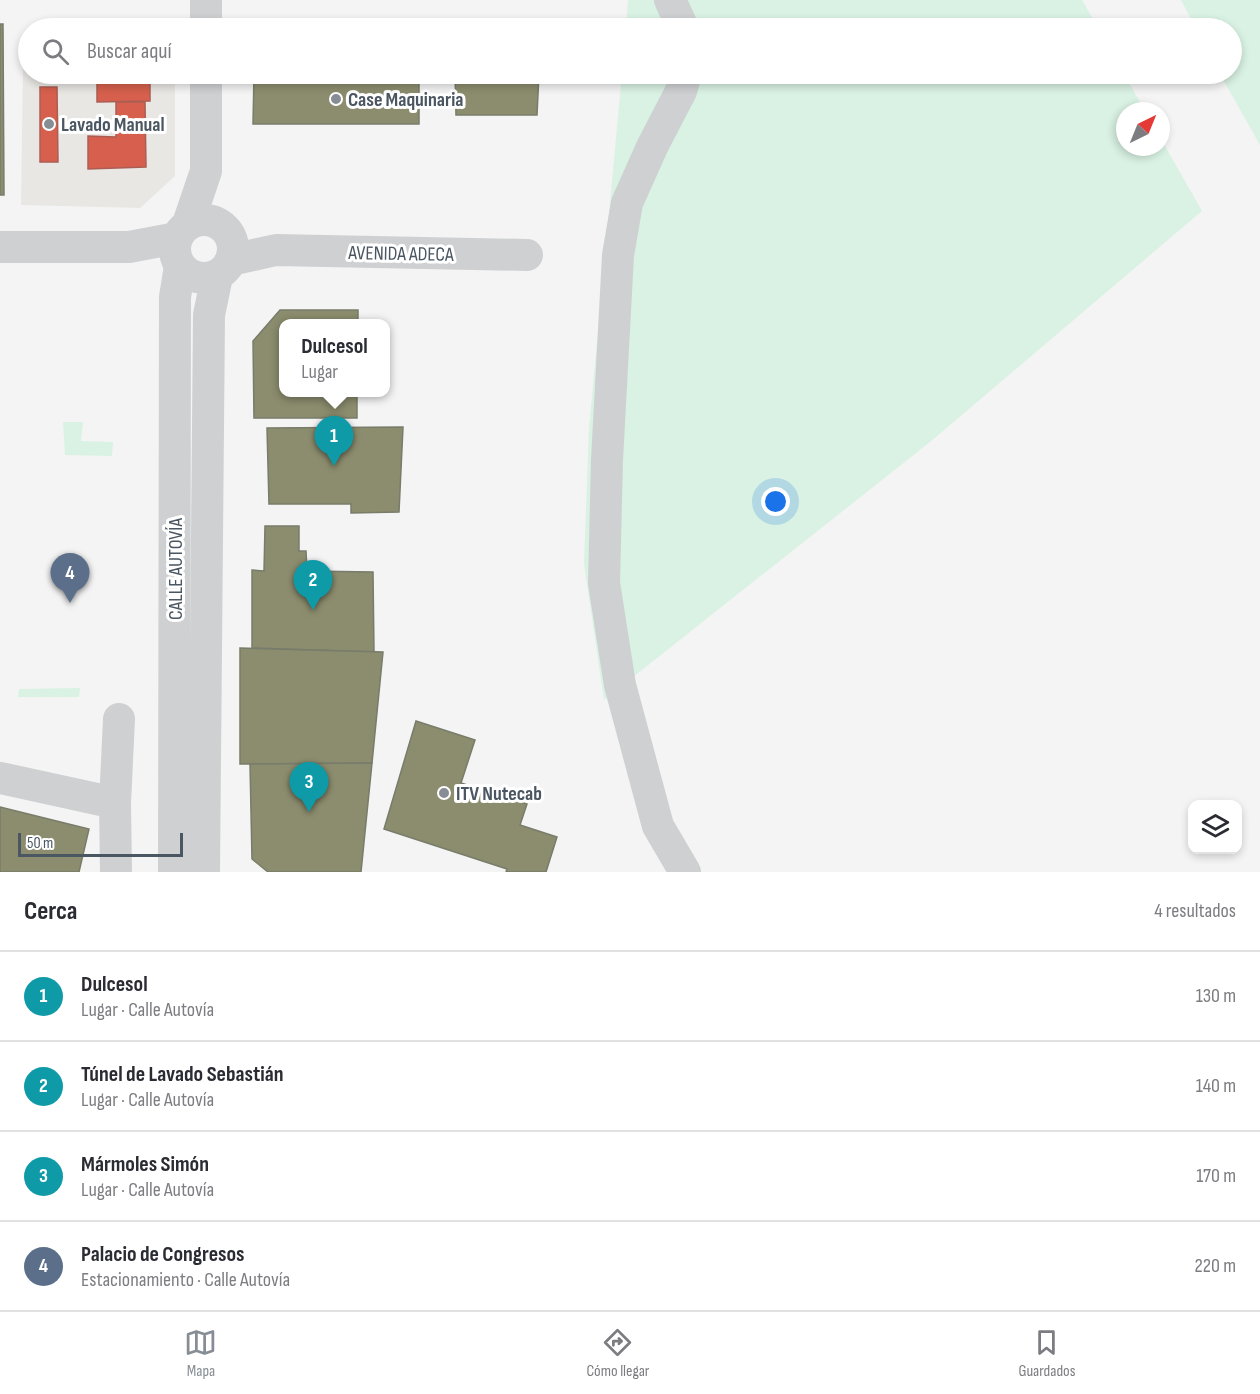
<!DOCTYPE html>
<html lang="es">
<head>
<meta charset="utf-8">
<style>
	:root { --surface:#fff; --page:#f2f2f3; --text:#2b2b33; --muted:#7c7c81; --line:#e1e1e2; --accent:#868d94 }
	body { margin:0; font-family:"Sofia Sans Condensed",sans-serif; background:var(--page); color:var(--text) }
	.controls { position:absolute; right:18px; bottom:18px; display:grid; overflow:hidden; border-radius:12px; box-shadow:0 3px 9px #0003 }
	.controls button { width:54px; height:54px; display:grid; place-items:center; padding:0; border:0; border-bottom:2px solid var(--line); background:var(--surface); color:var(--text); font:30px sans-serif }
	.compass { position:absolute; left:1116px; top:102px; width:54px; height:54px; border-radius:50%; background:var(--surface); box-shadow:0 3px 9px #0003; rotate:43deg }
	.scale { position:absolute; left:18px; bottom:15px; width:165px; box-sizing:border-box; padding-left:6px; border:3px solid #4a5661; border-top:0; font-size:16px; line-height:21px; white-space:nowrap; color:#4a5661; -webkit-text-stroke:4px #fff; paint-order:stroke }
	.you { position:absolute; left:776px; top:502px; width:21px; height:21px; margin:-15px; border:4px solid #fff; border-radius:50%; background:#1a73e8; box-shadow:0 0 0 9px #1a73e833 }
	.badge { display:grid; place-items:center; width:39px; height:39px; border-radius:50%; background:var(--accent); color:#fff; font-size:20px; font-weight:700 }
	.pin { position:absolute; translate:-50% -50px; filter:drop-shadow(0 2px 3px #0008) }
	.pin::after { content:''; position:absolute; top:32px; width:21px; height:18px; background:inherit; clip-path:polygon(0 0,100% 0,50% 100%) }
	.popup { position:absolute; left:279px; top:319px; width:111px; height:78px; box-sizing:border-box; display:grid; place-content:center; border-radius:12px; background:var(--surface); filter:drop-shadow(0 2px 4px #0005); font-size:20px; white-space:nowrap; color:var(--muted) }
	.popup b { font-size:22px; color:var(--text) }
	.popup::after { content:''; position:absolute; left:50%; top:100%; margin-left:-12px; border:12px solid transparent; border-top-color:var(--surface) }
	.list { margin:0; padding:0; list-style:none }
	h2 { display:flex; justify-content:space-between; align-items:center; height:78px; margin:0; padding:0 24px; font-size:26px }
	h2 small { font-size:20px; font-weight:400; color:var(--muted) }
	.list li { display:grid; grid-template-columns:39px 1fr auto; gap:18px; align-items:center; box-sizing:border-box; height:90px; padding:0 24px; border-top:2px solid var(--line) }
	.list b { display:block; font-size:22px; white-space:nowrap }
	.list p { margin:0; font-size:20px; white-space:nowrap; color:var(--muted) }
	.list em { font-size:20px; font-style:normal; color:var(--muted) }
	.icon { flex:none; width:33px; height:33px; fill:none; stroke:currentColor; stroke-width:2; stroke-linecap:round; stroke-linejoin:round }
	.map { position:relative; flex:none; width:1260px; height:872px; overflow:hidden }
	.search { position:absolute; background:var(--surface); box-shadow:0 3px 9px #0003; left:18px; right:18px; top:18px; height:66px; display:flex; align-items:center; gap:15px; box-sizing:border-box; padding:0 21px; border-radius:33px; color:var(--muted); font-size:22px }
	.sheet { height:438px; background:var(--surface) }
	nav { display:flex; justify-content:space-around; align-items:center; box-sizing:border-box; height:84px; border-top:2px solid var(--line); background:var(--surface); font-size:16px; color:var(--muted) }
	nav a { display:grid; justify-items:center; gap:3px }
	nav .on { color:var(--accent) }
	.map>svg:first-child { display:block }
	.commercial { fill:#e8e7e3 }
	.green { fill:#d9f2e3 }
	.shops { fill:#d6604d; stroke:#ac5d53; stroke-width:1.5 }
	.industry { fill:#8c8c6e; stroke:#787c6a; stroke-width:1.5 }
	.lines { fill:none; stroke-linecap:round; stroke-linejoin:round }
	.minor { stroke:#ced0d2; stroke-width:32 }
	.poi-dot { fill:#868d94; stroke:#fff; stroke-width:2 }
	.labels { text-anchor:middle; stroke-width:6; stroke-linejoin:round; paint-order:stroke }
	.poi-label { font-size:20px; font-weight:bold; fill:#4a5661; stroke:#fff; text-anchor:start }
	.street-label { font-size:20px; fill:#4a5661; stroke:#fff }
</style>
</head>
<body>
<div class="map">
<svg width="1260" height="872" viewBox="0 0 1260 872">
	<rect width="100%" height="100%" fill="#f4f4f4"/>
	<!-- commercial -->
	<path class="commercial" d="M 23,68 L 28,68 L 28,74 L 175,74 L 175,176 L 140,208 L 21,205 Z"/>
	<!-- green -->
	<g class="green">
		<path d="M 628,0 L 1082,0 L 1098,28 L 626,28 Z"/>
		<path d="M 1181,0 L 1260,0 L 1260,145 L 1220,74 L 1232,74 L 1232,28 L 1196,28 Z"/>
		<path d="M 622,74 L 1124,74 L 1145,111 L 1125,111 L 1125,147 L 1161,147 L 1161,139 L 1202,211 L 930,442 L 604,700 L 584,564 L 589,428 Z"/>
		<path d="M 63,422 L 83,422 L 81,441 L 113,442 L 112,456 L 65,455 Z"/>
		<path d="M 80,688 L 79,697 L 18,697 L 19,689 Z"/>
	</g>
	<!-- shops -->
	<g class="shops">
		<path d="M 97,75 L 143,76 L 150,84 L 150,101 L 97,102 Z"/>
		<path d="M 40,87 L 57,87 L 58,162 L 40,162 Z"/>
		<path d="M 116,102 L 145,102 L 146,167 L 88,169 L 88,136 L 116,137 Z"/>
	</g>
	<!-- industry -->
	<g class="industry">
		<path d="M 0,24 L 3,24 L 4,195 L 0,195 Z"/>
		<path d="M 254,74 L 419,74 L 419,124 L 253,124 Z"/>
		<path d="M 455,74 L 539,74 L 537,115 L 456,115 Z"/>
		<path d="M 280,310 L 358,310 L 358,324 L 283,324 L 283,392 L 357,392 L 357,418 L 254,418 L 253,341 Z"/>
		<path d="M 403,427 L 399,512 L 351,513 L 351,504 L 269,504 L 267,428 Z"/>
		<path d="M 265,526 L 299,526 L 299,551 L 306,551 L 307,571 L 373,572 L 374,652 L 252,648 L 252,570 L 264,571 Z"/>
		<path d="M 240,648 L 383,652 L 372,763 L 240,764 Z"/>
		<path d="M 416,721 L 475,740 L 461,783 L 527,804 L 520,825 L 557,837 L 546,872 L 506,872 L 507,869 L 384,829 Z"/>
		<path d="M 372,763 L 361,872 L 268,872 L 252,859 L 250,764 Z"/>
		<path d="M 0,807 L 89,829 L 79,872 L 0,872 Z"/>
	</g>
	<g class="lines">
		<!-- minor -->
		<g class="minor">
			<path d="M 206,0 L 206,28"/>
			<path d="M 670,0 L 683,28"/>
			<circle cx="204" cy="249" r="29"/>
			<path d="M 188,224 L 206,171 L 206,74"/>
			<path d="M 0,247 L 129,247 L 177,238"/>
			<path d="M 231,260 L 276,250 L 527,255"/>
			<path d="M 0,778 L 115,803 L 116,872"/>
			<path d="M 115,803 L 119,719"/>
			<path d="M 174,872 L 175,297 L 180,266"/>
			<path d="M 204,872 L 209,315 L 217,276"/>
			<path d="M 685,872 L 658,826 L 620,685 L 604,583 L 607,460 L 618,255 L 627,203 L 652,147 L 681,91 L 686,74"/>
		</g>
	</g>
	<!-- markers -->
	<g class="poi-dot">
		<circle cx="336" cy="99" r="6"/>
		<circle cx="49" cy="124" r="6"/>
		<circle cx="444" cy="793" r="6"/>
	</g>
	<g class="labels">
		<!-- poi labels -->
		<g class="poi-label">
			<text x="348" y="106">Case Maquinaria</text>
			<text x="61" y="131">Lavado Manual</text>
			<text x="456" y="800">ITV Nutecab</text>
		</g>
		<!-- street labels -->
		<g class="street-label">
			<text transform="translate(401 253) rotate(1)" y="7">AVENIDA ADECA</text>
			<text transform="translate(175 569) rotate(-90)" y="7">CALLE AUTOVÍA</text>
		</g>
	</g>
</svg>
<div class="controls">
<button><svg class="icon" aria-label="layers" viewBox="0 0 24 24"><path d="M12 4l9 5-9 5-9-5zM3 14l9 5 9-5"/></svg></button>
</div>
<svg class="compass" viewBox="-18 -18 36 36"><path d="M0-13l5 13h-10z" fill="#e53935"/><path d="M0 13l5-13h-10z" fill="#7c7c81"/></svg>
<div class="scale">50 m</div>
<div class="you"></div>
<div class="pin badge" style="left:334px;top:466px;background:#0f9aa8">1</div>
<div class="popup"><b>Dulcesol</b>Lugar</div>
<div class="pin badge" style="left:313px;top:610px;background:#0f9aa8">2</div>
<div class="pin badge" style="left:309px;top:812px;background:#0f9aa8">3</div>
<div class="pin badge" style="left:70px;top:603px;background:#5c6f8a">4</div>
<div class="search"><svg class="icon" aria-label="search" viewBox="0 0 24 24"><circle cx="10" cy="10" r="6"/><path d="M15 15l6 6"/></svg>Buscar aquí</div>
</div>
<section class="sheet">
<h2>Cerca<small>4 resultados</small></h2>
<ul class="list">
<li><span class="badge" style="background:#0f9aa8">1</span><div><b>Dulcesol</b><p>Lugar · Calle Autovía</p></div><em>130 m</em></li>
<li><span class="badge" style="background:#0f9aa8">2</span><div><b>Túnel de Lavado Sebastián</b><p>Lugar · Calle Autovía</p></div><em>140 m</em></li>
<li><span class="badge" style="background:#0f9aa8">3</span><div><b>Mármoles Simón</b><p>Lugar · Calle Autovía</p></div><em>170 m</em></li>
<li><span class="badge" style="background:#5c6f8a">4</span><div><b>Palacio de Congresos</b><p>Estacionamiento · Calle Autovía</p></div><em>220 m</em></li>
</ul>
</section>
<nav>
<a class="on"><svg class="icon" aria-label="map" viewBox="0 0 24 24"><path d="M3 6l6-2 6 2 6-2v14l-6 2-6-2-6 2zM9 4v14M15 6v14"/></svg>Mapa</a>
<a><svg class="icon" aria-label="directions" viewBox="0 0 24 24"><path d="M12 3l9 9-9 9-9-9zM9 14v-3h6M13 9l2 2-2 2"/></svg>Cómo llegar</a>
<a><svg class="icon" aria-label="saved" viewBox="0 0 24 24"><path d="M7 4h10v16l-5-4-5 4z"/></svg>Guardados</a>
</nav>
</body>
</html>
